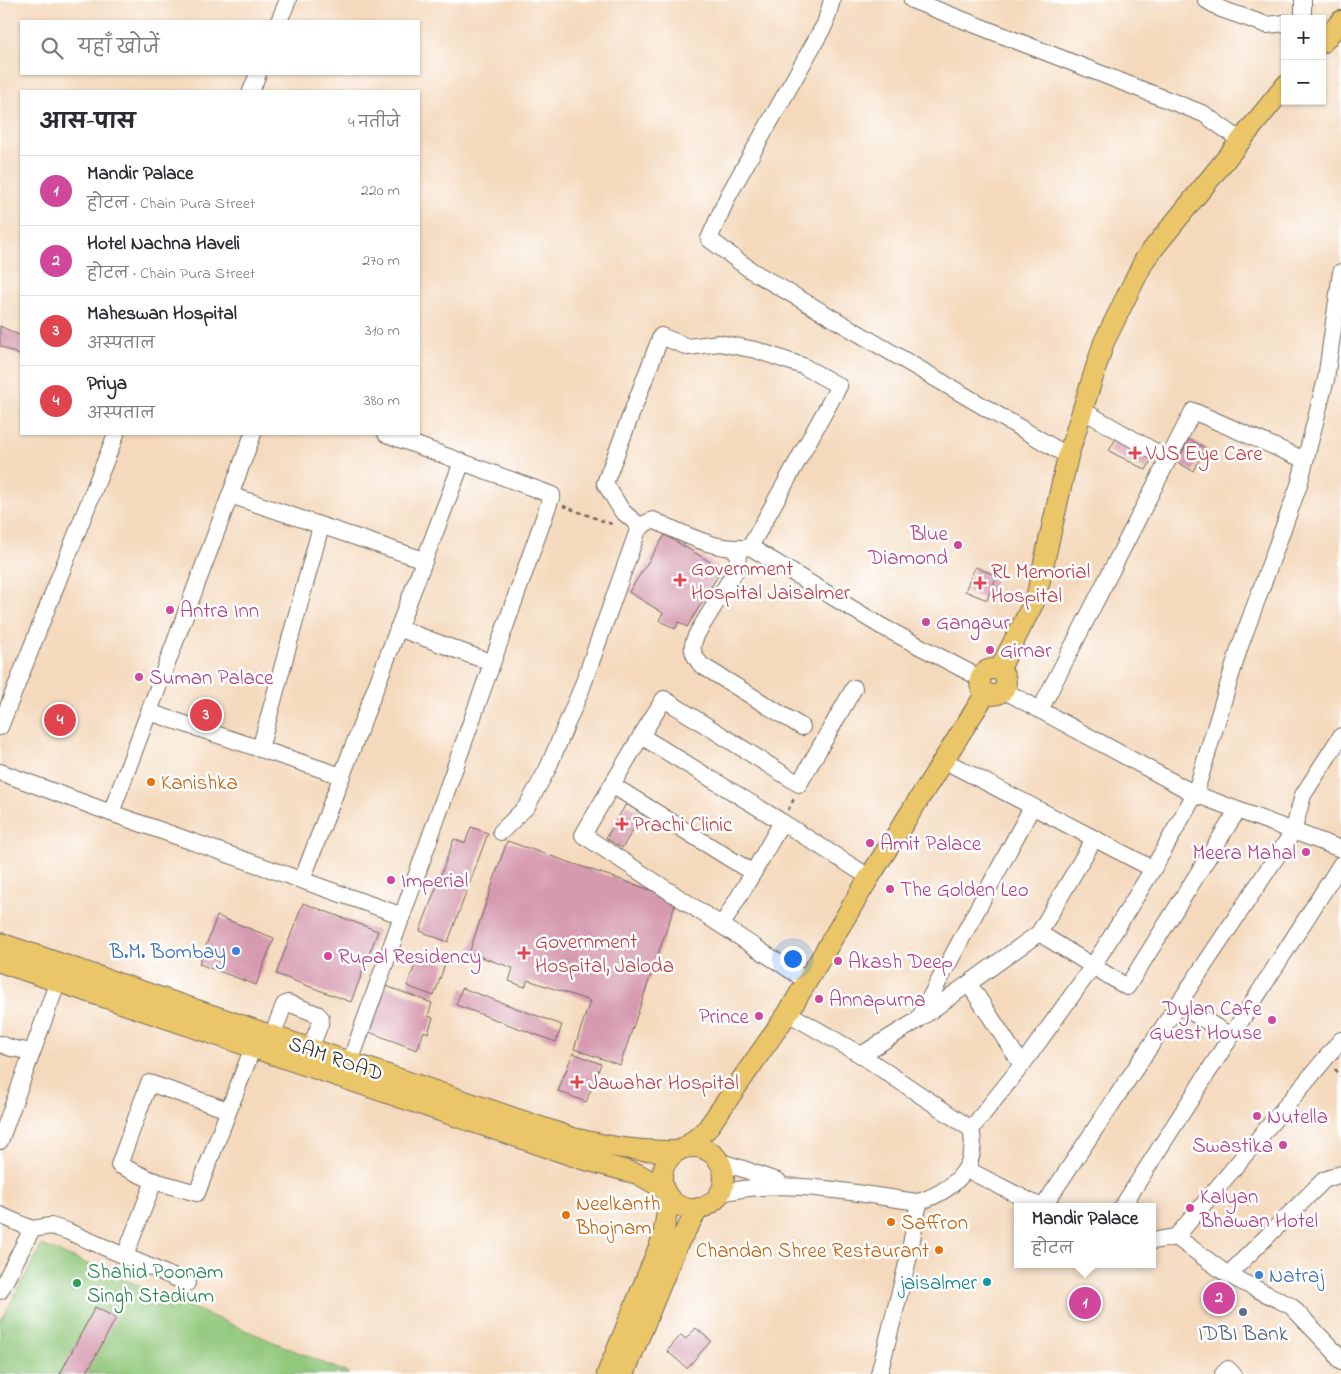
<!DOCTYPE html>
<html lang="hi">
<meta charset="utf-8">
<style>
body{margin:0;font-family:"Indie Flower","Playpen Sans Deva",sans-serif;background:#f2f2f3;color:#2b2b33}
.controls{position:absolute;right:15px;top:15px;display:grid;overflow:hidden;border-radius:0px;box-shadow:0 1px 4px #0004}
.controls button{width:45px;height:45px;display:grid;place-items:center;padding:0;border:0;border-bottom:1px solid #e1e1e2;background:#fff;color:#2b2b33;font:25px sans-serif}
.you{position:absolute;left:792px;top:958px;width:18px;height:18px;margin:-12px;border:4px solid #fff;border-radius:50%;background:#1a73e8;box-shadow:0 0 0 8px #1a73e833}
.badge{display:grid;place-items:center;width:32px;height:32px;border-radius:50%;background:#111827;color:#fff;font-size:16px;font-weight:700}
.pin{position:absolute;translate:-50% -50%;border:2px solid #fff;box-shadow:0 1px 5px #0006}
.popup{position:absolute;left:1014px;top:1203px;width:142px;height:65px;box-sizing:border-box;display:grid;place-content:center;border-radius:0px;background:#fff;filter:drop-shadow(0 1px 4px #0005);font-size:16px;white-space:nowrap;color:#7c7c81}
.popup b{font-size:19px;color:#2b2b33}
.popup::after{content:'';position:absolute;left:50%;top:100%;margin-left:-10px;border:10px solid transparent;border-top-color:#fff}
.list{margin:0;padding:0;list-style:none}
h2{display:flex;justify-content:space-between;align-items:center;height:65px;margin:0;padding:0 20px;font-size:21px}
h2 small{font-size:16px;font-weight:400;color:#7c7c81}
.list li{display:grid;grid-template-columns:32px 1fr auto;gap:15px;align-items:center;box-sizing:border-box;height:70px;padding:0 20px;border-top:1px solid #e1e1e2}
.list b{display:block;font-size:19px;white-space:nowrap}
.list p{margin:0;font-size:16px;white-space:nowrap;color:#7c7c81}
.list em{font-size:16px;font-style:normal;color:#7c7c81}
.icon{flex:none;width:28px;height:28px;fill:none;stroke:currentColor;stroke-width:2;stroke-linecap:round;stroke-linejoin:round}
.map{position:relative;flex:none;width:1341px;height:1374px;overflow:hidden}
.search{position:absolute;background:#fff;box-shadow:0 1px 4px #0004;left:20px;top:20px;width:400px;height:55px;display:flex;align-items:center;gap:12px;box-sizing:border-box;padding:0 18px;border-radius:0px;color:#7c7c81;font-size:19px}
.panel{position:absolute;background:#fff;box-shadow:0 1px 4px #0004;left:20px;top:90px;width:400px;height:345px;border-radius:0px}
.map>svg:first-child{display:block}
</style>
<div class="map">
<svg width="1341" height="1374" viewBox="0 0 1341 1374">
<rect width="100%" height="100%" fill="#fff"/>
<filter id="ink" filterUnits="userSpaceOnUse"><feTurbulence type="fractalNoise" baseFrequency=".02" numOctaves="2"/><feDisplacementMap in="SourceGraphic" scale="10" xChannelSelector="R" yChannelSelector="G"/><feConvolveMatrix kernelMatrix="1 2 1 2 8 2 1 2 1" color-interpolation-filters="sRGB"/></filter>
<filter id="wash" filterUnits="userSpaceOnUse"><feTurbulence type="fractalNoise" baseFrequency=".0096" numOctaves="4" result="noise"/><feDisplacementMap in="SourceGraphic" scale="20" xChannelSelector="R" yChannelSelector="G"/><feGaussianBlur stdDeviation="1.12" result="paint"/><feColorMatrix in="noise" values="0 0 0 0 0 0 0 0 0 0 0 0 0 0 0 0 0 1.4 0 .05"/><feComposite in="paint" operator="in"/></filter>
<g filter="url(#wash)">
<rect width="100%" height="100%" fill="#f4d9bc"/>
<!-- green -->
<polygon fill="#91c87b" stroke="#5e7a53" points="42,1245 350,1374 0,1374 0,1322"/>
<g id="blocks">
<!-- building -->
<g fill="#d59aaf">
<polygon points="0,326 21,336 21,356 0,346"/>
<polygon points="1119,433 1155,453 1146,470 1109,451"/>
<polygon points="1189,439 1206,448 1193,471 1177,462"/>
<polygon points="665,535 722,569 687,627 679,622 675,629 659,620 663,613 629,592"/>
<polygon points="975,567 997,576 987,600 965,591"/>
<polygon points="626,804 643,814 622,848 606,838"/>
<polygon points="471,827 488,833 448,942 420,931 454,839 465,843"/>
<polygon points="507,841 677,899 620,1065 574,1049 590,1001 528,980 525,987 509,981 513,968 469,953"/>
<polygon points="303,903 378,931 351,1002 276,974"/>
<polygon points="217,916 274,938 256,985 199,964"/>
<polygon points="419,954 445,964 434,996 407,986"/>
<polygon points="386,986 432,1003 428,1016 433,1018 428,1033 424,1031 417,1050 369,1032"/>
<polygon points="462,988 562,1025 556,1042 456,1005"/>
<polygon points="573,1053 601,1064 586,1102 558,1091"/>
<polygon points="95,1307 116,1318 86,1374 60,1374"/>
<polygon points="696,1328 711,1341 687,1368 667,1351 681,1335 686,1339"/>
</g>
</g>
</g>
<g filter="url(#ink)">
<use href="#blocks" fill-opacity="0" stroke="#71685e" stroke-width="1"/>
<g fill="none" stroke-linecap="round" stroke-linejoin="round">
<!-- minor casing -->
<g stroke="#71685e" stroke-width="18">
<g id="minor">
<polyline points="832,0 825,24 728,196 709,239 752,271 1068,456"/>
<polyline points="912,0 1204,114 1240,140"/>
<polyline points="1206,0 1221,9 1267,25 1285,23"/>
<polyline points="1303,19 1303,0"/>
<polyline points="279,21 288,0"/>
<polyline points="251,91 258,74"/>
<polyline points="1082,410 1168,459"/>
<polyline points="230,495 424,560"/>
<polyline points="641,527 622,511 605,483 661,336 688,347 719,343 756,350 803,366 839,386 750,547 881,626 980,678"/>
<path d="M739 549 736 570 698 632C690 647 691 652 701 665L802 727"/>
<polyline points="398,628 492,663"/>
<polyline points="1003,690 1195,794 1341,849"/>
<polyline points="1040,710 1193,411 1305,460"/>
<polyline points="149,712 342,776"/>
<polyline points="0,727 116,434"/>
<polyline points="641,736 664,699 799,784 854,688"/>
<polyline points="260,749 321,526"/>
<polyline points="943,760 1153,869"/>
<polyline points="0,772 111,813 403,916"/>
<polyline points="612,785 641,736 782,822 753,873"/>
<polyline points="111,813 253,434"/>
<polyline points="782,822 869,877"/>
<path d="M501 832 527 806 547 770 581 690 638 530 646 523 653 520C683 533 717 553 750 547"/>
<polyline points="302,880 462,462"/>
<polyline points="722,925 753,873 612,785 583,835 807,981"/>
<polyline points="1039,933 1127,987 1237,811"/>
<polyline points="969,984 1022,1065"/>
<polyline points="1178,1004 1231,1036"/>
<polyline points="922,1017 1039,933 1094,839"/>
<polyline points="272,1036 284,1005 288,1003 317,1014 321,1018 320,1024 310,1049"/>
<polyline points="0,1044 11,1048 32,1052"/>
<polyline points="861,1055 918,1020 1032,807"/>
<polyline points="350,1062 552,495 386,434"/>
<polyline points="971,1129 1022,1065 1093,966 1153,869 1195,794 1239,649 1299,485 1326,379 1341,272"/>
<polyline points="0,1141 58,981"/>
<path d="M721 1163C741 1166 758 1176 778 1181"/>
<polyline points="966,1169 1041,1207"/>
<polyline points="154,1181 119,1165 149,1083 228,1110"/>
<path d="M719 1194C783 1176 855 1194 919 1202 953 1190 980 1168 971 1129L861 1055 788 1013"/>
<polyline points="1043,1207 1293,832 1303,795 1341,736"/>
<polyline points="1122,1207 1341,864"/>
<polyline points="0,1215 32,1229 0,1291"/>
<polyline points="32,1229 51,1226 67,1231 187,1283"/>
<polyline points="1176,1237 1341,1040"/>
<polyline points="1152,1241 1176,1237 1228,1275 1291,1306 1335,1352 1341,1362"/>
<polyline points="125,1256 154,1181 197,1193 253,1047"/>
<polyline points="1228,1275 1324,1180 1341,1174"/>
<polyline points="879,1374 908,1260 919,1202"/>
<polyline points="1223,1374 1228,1369 1233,1374"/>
</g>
</g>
<!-- major casing -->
<g stroke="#71685e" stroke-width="22">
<g id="major">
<polyline points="1322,43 1341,21"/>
<circle cx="993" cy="682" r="13"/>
<polyline points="999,670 1036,598 1068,456 1104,342 1145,259 1285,86"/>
<path d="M0 943 573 1138C611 1147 638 1152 677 1151"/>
<polyline points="0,962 582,1159 638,1174 664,1189"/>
<polyline points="686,1147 707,1129 788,1013 867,881 986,693"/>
<circle cx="693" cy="1178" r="31"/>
<polyline points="607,1374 663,1237 669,1198"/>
<polyline points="624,1374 677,1245 699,1208"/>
</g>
</g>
<!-- path -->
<g stroke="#71685e" stroke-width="2.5" stroke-dasharray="4 4" stroke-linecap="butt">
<polyline points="563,506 614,525"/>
<polyline points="788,810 795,797"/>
<polyline points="1335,1069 1341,1076"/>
</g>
<!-- minor -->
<use href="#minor" stroke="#fff" stroke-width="16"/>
<!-- major -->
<use href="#major" stroke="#eac669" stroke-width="20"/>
</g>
</g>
<!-- markers -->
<g fill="#e0444e" stroke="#fff" stroke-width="2">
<path d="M1132.5 445.5h5v5h5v5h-5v5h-5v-5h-5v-5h5z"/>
<path d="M677.5 572.5h5v5h5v5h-5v5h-5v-5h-5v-5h5z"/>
<path d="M977.5 575.5h5v5h5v5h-5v5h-5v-5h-5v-5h5z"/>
<path d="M619.5 816.5h5v5h5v5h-5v5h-5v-5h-5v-5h5z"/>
<path d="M521.5 945.5h5v5h5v5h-5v5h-5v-5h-5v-5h5z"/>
<path d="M574.5 1074.5h5v5h5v5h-5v5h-5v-5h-5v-5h5z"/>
</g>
<g fill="#d1479c" stroke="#fff" stroke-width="2">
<circle cx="958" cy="545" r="5"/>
<circle cx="170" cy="610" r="5"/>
<circle cx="926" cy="622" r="5"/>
<circle cx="990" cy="650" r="5"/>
<circle cx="139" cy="677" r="5"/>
<circle cx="870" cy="843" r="5"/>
<circle cx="1306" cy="852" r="5"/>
<circle cx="391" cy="880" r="5"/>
<circle cx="890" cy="889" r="5"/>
<circle cx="328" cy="956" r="5"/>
<circle cx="838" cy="961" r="5"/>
<circle cx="819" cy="999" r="5"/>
<circle cx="759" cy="1016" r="5"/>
<circle cx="1272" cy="1020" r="5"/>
<circle cx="1257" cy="1116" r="5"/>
<circle cx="1283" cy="1145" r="5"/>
<circle cx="1190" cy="1208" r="5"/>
</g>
<g fill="#e8710a" stroke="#fff" stroke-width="2">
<circle cx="151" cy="782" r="5"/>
<circle cx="566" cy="1215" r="5"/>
<circle cx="891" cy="1222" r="5"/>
<circle cx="939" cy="1250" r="5"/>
</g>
<g fill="#3f7fe0" stroke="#fff" stroke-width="2">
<circle cx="236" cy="951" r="5"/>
<circle cx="1259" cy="1275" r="5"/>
</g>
<circle fill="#0f9aa8" stroke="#fff" stroke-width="2" cx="987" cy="1282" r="5"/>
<circle fill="#2e9e5b" stroke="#fff" stroke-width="2" cx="77" cy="1283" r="5"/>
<circle fill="#5c6f8a" stroke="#fff" stroke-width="2" cx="1243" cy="1312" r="5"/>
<g text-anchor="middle" stroke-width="5" stroke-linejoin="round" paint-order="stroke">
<!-- health labels -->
<g font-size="21" fill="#be3a42" stroke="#fff" text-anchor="start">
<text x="1146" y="460">VJS Eye Care</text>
<text x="691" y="575">Government<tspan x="691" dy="24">Hospital Jaisalmer</tspan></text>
<text x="991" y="578">RL Memorial<tspan x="991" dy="24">Hospital</tspan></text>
<text x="633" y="831">Prachi Clinic</text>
<text x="535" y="948">Government<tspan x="535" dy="24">Hospital, Jaloda</tspan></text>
<text x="588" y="1089">Jawahar Hospital</text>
</g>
<!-- hotel labels -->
<g font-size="21" fill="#b23c85" stroke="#fff" text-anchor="start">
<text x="948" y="540" text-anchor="end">Blue<tspan x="948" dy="24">Diamond</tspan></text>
<text x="180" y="617">Antra Inn</text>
<text x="936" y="629">Gangaur</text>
<text x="1000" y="657">Girnar</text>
<text x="149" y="684">Suman Palace</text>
<text x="880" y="850">Amit Palace</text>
<text x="1296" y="859" text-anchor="end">Meera Mahal</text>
<text x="401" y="887">Imperial</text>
<text x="900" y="896">The Golden Leo</text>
<text x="338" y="963">Rupal Residency</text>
<text x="848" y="968">Akash Deep</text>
<text x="829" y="1006">Annapurna</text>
<text x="1262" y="1015" text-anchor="end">Dylan Cafe<tspan x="1262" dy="24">Guest House</tspan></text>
<text x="749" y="1023" text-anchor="end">Prince</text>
<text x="1267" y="1123">Nutella</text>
<text x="1273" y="1152" text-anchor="end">Swastika</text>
<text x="1200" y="1203">Kalyan<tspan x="1200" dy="24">Bhawan Hotel</tspan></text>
</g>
<!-- food labels -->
<g font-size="21" fill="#c56008" stroke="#fff" text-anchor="start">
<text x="161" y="789">Kanishka</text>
<text x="576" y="1210">Neelkanth<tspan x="576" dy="24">Bhojnam</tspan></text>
<text x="901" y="1229">Saffron</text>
<text x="929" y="1257" text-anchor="end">Chandan Shree Restaurant</text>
</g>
<!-- shop labels -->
<g font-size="21" fill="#366cbe" stroke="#fff" text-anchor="end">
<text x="226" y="958">B.M. Bombay</text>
<text x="1269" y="1282" text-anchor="start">Natraj</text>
</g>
<!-- street labels -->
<g font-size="21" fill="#2b2b2b" stroke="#fff">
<text transform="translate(336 1058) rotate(19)" y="7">SAM ROAD</text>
</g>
<!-- leisure labels -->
<g font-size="21" fill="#27864d" stroke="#fff" text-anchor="start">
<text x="87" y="1278">Shahid Poonam<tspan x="87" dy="24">Singh Stadium</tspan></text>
</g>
<!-- culture labels -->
<g font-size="21" fill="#0d838f" stroke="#fff" text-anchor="end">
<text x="977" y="1289">jaisalmer</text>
</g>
<!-- service labels -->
<g font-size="21" fill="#4e5e75" stroke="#fff">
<text x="1243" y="1340">IDBI Bank</text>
</g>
</g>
</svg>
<div class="controls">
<button>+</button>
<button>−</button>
</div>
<div class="you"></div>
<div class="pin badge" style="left:1085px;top:1303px;background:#d1479c">1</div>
<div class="popup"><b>Mandir Palace</b>होटल</div>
<div class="pin badge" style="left:1219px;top:1298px;background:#d1479c">2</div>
<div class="pin badge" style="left:206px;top:715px;background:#e0444e">3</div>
<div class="pin badge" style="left:60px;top:720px;background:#e0444e">4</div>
<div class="search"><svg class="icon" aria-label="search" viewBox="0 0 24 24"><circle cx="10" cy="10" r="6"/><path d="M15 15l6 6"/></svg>यहाँ खोजें</div>
<section class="panel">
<h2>आस-पास<small>4 नतीजे</small></h2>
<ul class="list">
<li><span class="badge" style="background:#d1479c">1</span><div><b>Mandir Palace</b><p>होटल · Chain Pura Street</p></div><em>220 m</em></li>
<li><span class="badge" style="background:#d1479c">2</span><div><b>Hotel Nachna Haveli</b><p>होटल · Chain Pura Street</p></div><em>270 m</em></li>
<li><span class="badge" style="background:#e0444e">3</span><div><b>Maheswan Hospital</b><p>अस्पताल</p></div><em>310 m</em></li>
<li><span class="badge" style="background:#e0444e">4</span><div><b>Priya</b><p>अस्पताल</p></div><em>380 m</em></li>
</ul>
</section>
</div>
